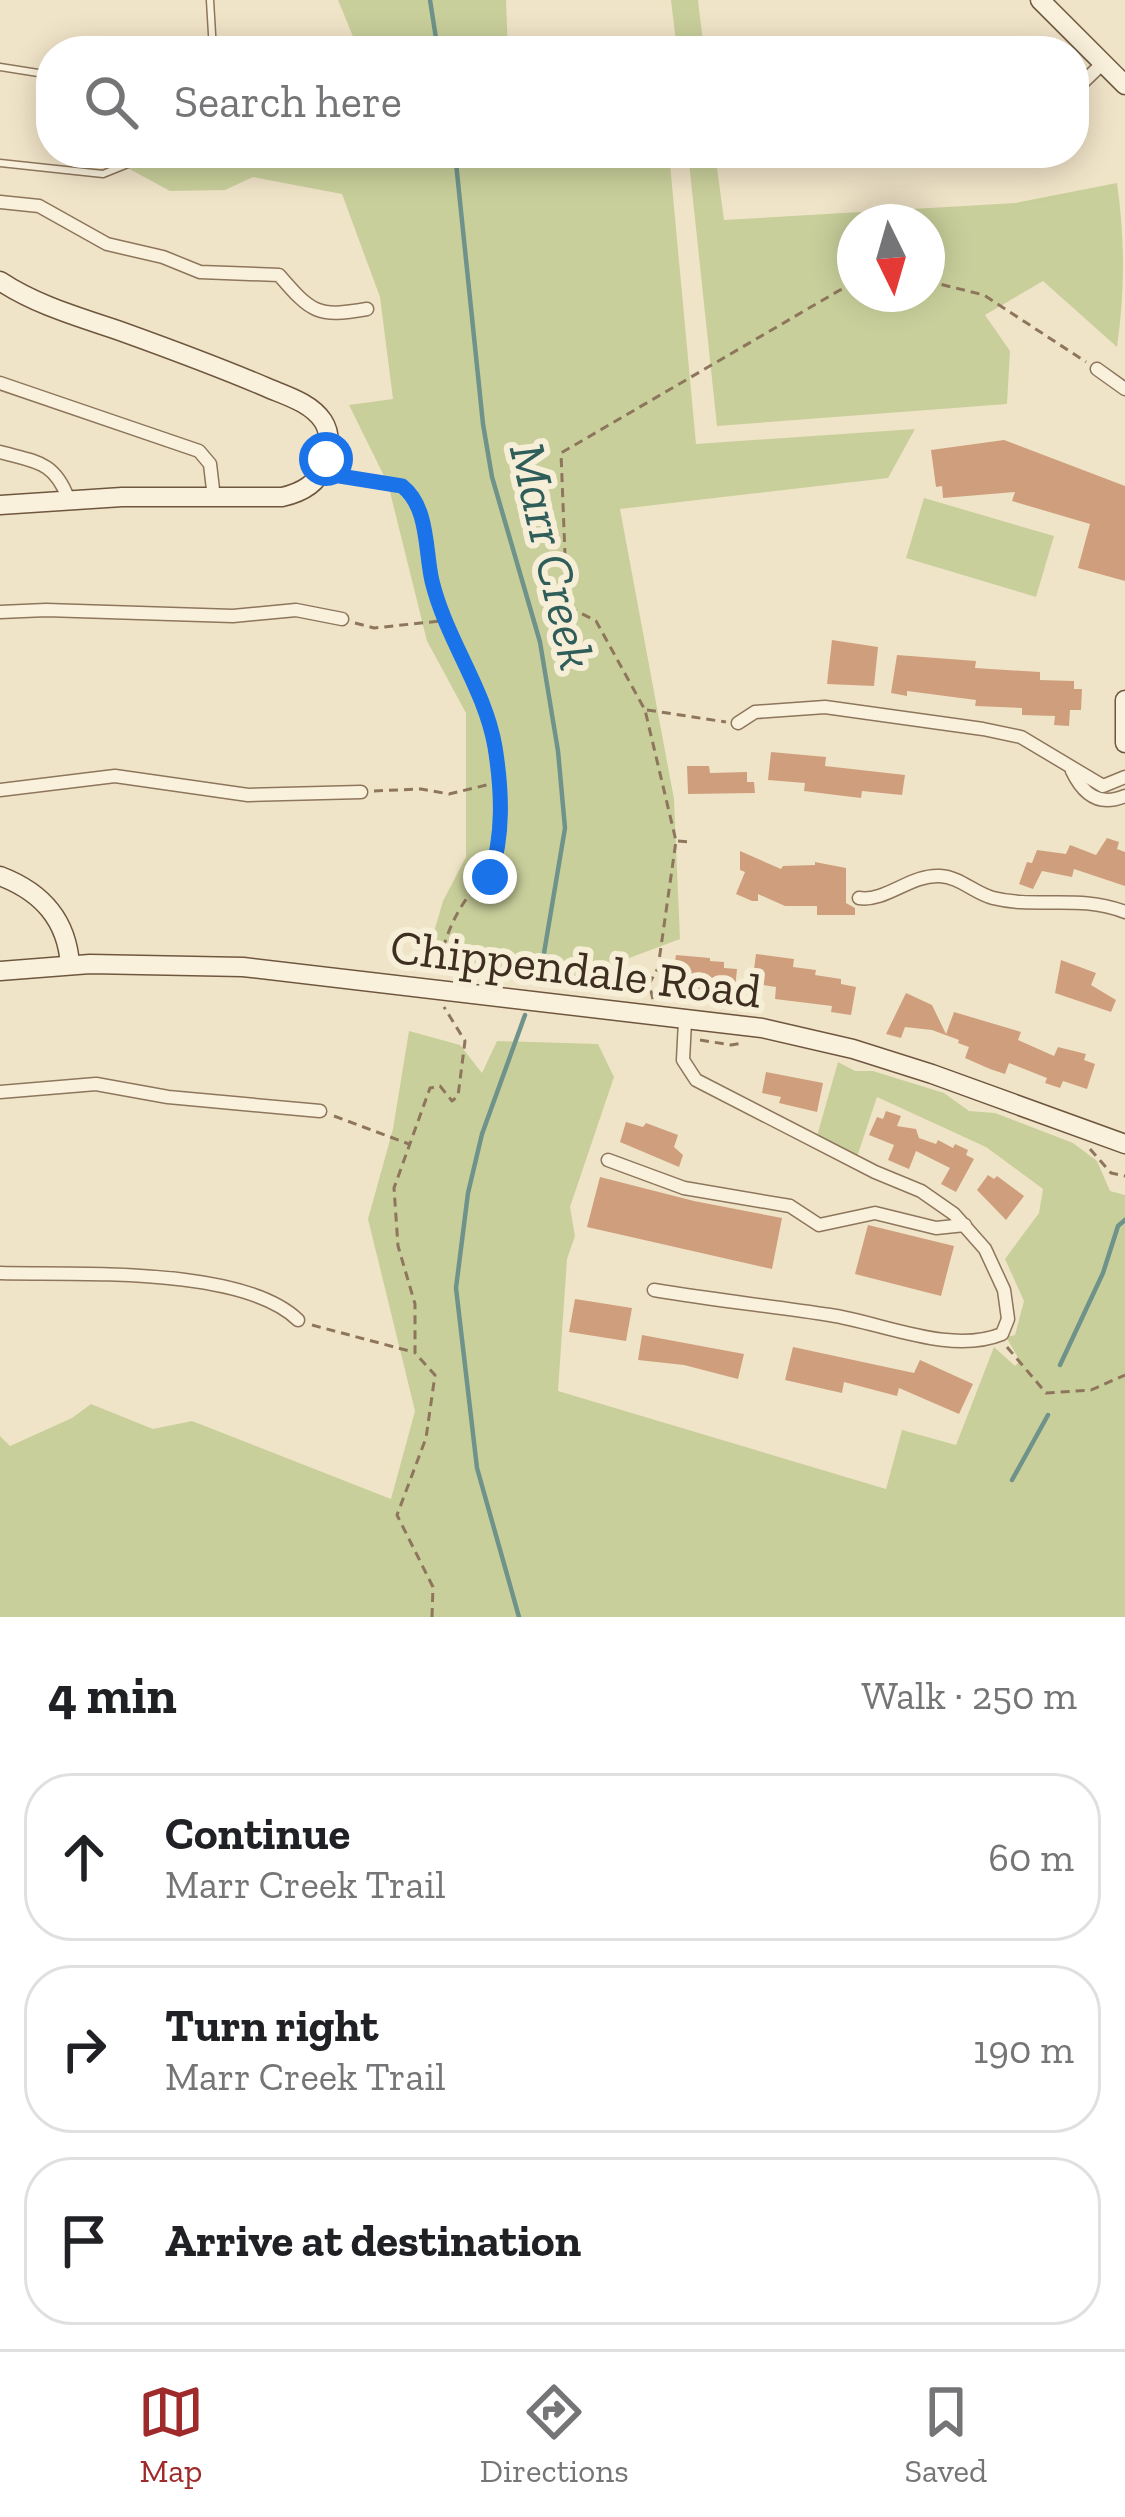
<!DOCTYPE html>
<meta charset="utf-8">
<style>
body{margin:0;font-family:"Zilla Slab",serif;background:#f2f2f2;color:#202124}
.compass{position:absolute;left:837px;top:204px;width:108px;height:108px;border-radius:50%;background:#fff;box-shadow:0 6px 30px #0003;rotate:175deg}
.stop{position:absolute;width:36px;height:36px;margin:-27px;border:9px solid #1a73e8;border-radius:50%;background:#fff}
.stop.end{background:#1a73e8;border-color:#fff;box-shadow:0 3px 12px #0008}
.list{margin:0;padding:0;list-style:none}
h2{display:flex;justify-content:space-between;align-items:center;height:156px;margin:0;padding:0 48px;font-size:51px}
h2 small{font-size:39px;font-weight:400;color:#757577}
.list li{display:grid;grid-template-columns:78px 1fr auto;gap:36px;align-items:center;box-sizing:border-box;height:168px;margin:0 24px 24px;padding:0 24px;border:3px solid #e0e0e0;border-radius:48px}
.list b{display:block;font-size:45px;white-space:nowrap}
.list p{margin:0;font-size:39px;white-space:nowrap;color:#757577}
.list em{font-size:39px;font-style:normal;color:#757577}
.icon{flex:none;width:66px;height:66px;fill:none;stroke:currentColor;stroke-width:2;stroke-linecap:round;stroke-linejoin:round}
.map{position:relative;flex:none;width:1125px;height:1617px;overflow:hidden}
.search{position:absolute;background:#fff;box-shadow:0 6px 30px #0003;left:36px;right:36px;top:36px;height:132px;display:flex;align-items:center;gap:30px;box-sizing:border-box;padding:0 42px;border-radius:48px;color:#757577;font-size:45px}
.sheet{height:732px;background:#fff}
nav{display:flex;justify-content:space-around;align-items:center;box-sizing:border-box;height:168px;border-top:3px solid #e0e0e0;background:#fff;font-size:33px;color:#757577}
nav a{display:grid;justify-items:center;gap:6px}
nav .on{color:#9e2a2b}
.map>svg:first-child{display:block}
</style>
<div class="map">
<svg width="1125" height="1617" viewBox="0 0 1125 1617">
<rect width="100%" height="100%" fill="#f0e4c8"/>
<!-- green -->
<g fill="#c9cf9b" fill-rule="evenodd">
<polygon points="338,0 506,0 508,51 359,51"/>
<polygon points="671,0 698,0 704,51 677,51"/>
<polygon points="100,153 669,153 696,444 915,429 888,478 620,509 674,799 680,939 576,978 424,966 443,901 466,857 466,713 427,641 388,484 349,405 393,399 380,297 342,194 253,177 225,190 170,191"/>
<path d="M688 153H715L724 220 1015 203 1117 183C1125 239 1125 291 1117 347L1043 281 985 315 1010 351 1007 404 717 426ZM855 222H927V294H855Z"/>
<polygon points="924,498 1054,536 1036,597 906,558"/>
<polygon points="409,1031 460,1045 482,1073 497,1041 598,1044 614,1077 570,1207 575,1236 567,1259 558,1391 886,1489 902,1430 956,1445 994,1347 1015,1366 1020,1361 1006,1337 1015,1335 1024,1301 1005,1259 1039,1213 1043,1189 986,1147 877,1097 857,1157 817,1136 838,1062 855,1071 873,1071 944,1093 969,1111 995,1113 1073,1143 1097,1161 1110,1191 1125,1195 1125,1617 0,1617 0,1436 10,1446 72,1418 91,1404 153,1429 192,1421 391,1499 415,1411 368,1219 393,1129"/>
</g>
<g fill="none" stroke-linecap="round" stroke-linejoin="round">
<!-- stream -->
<g stroke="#6f938a" stroke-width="4.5">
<polyline points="430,0 438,51"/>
<polyline points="455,153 483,424 492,477 540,642 558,751 565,828 543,959 536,974"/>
<polyline points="1060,1365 1103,1273 1118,1226 1125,1220"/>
<polyline points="1012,1480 1048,1415"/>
<polyline points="519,1617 477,1468 456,1288 468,1193 482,1134 525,1015"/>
</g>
</g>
<!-- building -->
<g fill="#cf9f7d">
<polygon points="1004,440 1125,486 1125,581 1078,568 1090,524 1012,501 1015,492 943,498 942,486 936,487 931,450"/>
<polygon points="832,640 878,647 874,686 827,684"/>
<polygon points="897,655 976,661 975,668 1040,672 1040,680 1074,681 1074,689 1082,689 1081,710 1070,710 1069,726 1054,725 1055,716 1022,715 1022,708 975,706 976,700 907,691 907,696 891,693"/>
<polygon points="771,752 826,757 825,766 905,775 902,795 862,791 861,798 836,795 804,791 805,783 768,780"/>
<polygon points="687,766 709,766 710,773 747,772 747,782 754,782 755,793 688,794"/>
<polygon points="1107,838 1119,842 1117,849 1125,852 1125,886 1074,869 1072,877 1042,871 1033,889 1019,884 1027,862 1032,863 1037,850 1066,854 1070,845 1096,855"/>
<polygon points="740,851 781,869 783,866 815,865 815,862 846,868 846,903 855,908 855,915 817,915 817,906 785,906 758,894 758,901 752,901 736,894 745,872 740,870"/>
<polygon points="756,954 794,959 793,967 816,970 815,975 841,979 841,984 856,987 851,1015 831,1012 832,1006 775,999 776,987 763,985 764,979 753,977"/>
<polygon points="676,955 710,958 710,961 724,962 724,968 737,969 735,989 671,989"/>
<polygon points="1061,960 1096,973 1091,985 1116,1000 1111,1012 1055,993"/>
<polygon points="906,993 932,1005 946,1034 954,1012 1021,1032 1018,1040 1054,1056 1058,1047 1086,1054 1084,1060 1095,1064 1087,1089 1063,1081 1060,1088 1045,1083 1047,1078 1009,1063 1005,1074 990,1069 965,1058 969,1047 958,1043 959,1040 932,1030 905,1027 901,1038 886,1034"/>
<polygon points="766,1072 823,1083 817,1112 779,1103 781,1097 762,1093"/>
<polygon points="886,1111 901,1116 897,1126 916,1129 919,1138 936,1144 938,1140 953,1148 955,1144 968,1150 966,1155 974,1159 956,1192 941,1184 950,1168 916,1151 909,1169 888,1160 894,1145 869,1135 877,1117 883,1119"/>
<polygon points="626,1122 643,1127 646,1123 678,1135 674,1147 683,1155 679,1167 620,1142"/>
<polygon points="988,1175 994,1179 997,1176 1024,1196 1006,1220 977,1190"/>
<polygon points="600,1177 694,1201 782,1218 772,1269 587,1227"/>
<polygon points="868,1225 954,1246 941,1296 855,1274"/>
<polygon points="575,1299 632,1308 626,1341 569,1332"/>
<polygon points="642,1335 744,1354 738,1379 684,1365 638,1360"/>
<polygon points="793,1347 914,1373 920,1360 973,1384 959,1414 899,1388 897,1396 844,1382 842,1393 785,1380"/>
</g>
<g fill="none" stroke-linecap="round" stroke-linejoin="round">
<!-- lane casing -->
<g stroke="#8d765c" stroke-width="9">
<g id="lane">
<polyline points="210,0 213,51"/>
<polyline points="0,67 51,75"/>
<polyline points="0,163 103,174 155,153"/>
</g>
</g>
<!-- street casing -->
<g stroke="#8d765c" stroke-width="15">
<g id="street">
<polyline points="1074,91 1103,63"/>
<path d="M0 202 39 206 107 244 163 257 200 272 279 275C311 312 317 318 367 309"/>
<polyline points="1097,369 1125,389"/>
<polyline points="0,383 199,451 210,464 214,498"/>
<path d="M0 452C36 462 54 461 68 498"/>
<polyline points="0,612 46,610 233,616 296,610 342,619"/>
<polyline points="738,723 755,712 825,707 983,729 1021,737 1103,786 1125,777"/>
<path d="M1072 771C1083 794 1099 807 1125 796"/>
<polyline points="0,790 115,776 248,795 361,792"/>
<path d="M859 898C886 902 911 874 940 876 960 877 974 893 993 898 1037 909 1079 894 1125 912"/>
<polyline points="0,1092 96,1084 168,1097 320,1111"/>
<polyline points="608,1160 684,1188 790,1206 819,1225 875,1213 936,1228 965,1225"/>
<path d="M0 1273C77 1275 242 1266 298 1320"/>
<path d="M654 1290C713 1300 771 1306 830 1315 883 1323 950 1355 1002 1334L1008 1319 1004 1290 985 1249 954 1214 921 1191 875 1172 696 1080 683 1060 685 1021"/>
</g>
</g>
<!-- secondary casing -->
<g stroke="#6f573f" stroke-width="21">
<g id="secondary">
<polyline points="1040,0 1125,85"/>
<path d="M0 281C36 305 79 317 120 331 170 349 219 367 268 388 287 396 311 403 323 421 332 435 329 451 324 466 317 485 300 493 282 497H122L0 505"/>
<polyline points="1125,700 1125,743"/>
<path d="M0 876C42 892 67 920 70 965"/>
<polyline points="0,971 90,964 243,967 762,1028 853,1049 932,1074 1125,1144"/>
</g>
</g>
<!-- path -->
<g stroke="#8d765c" stroke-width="3" stroke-dasharray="9 6" stroke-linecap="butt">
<polyline points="927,281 984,295 1086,362"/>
<path d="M339 477C359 482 393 474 409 491 430 513 426 560 434 588 448 635 474 677 490 723 505 768 505 832 490 877 461 893 443 939 437 972"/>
<polyline points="355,623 374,628 440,621"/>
<polyline points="647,710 726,722"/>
<polyline points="374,791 421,789 449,794 495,783"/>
<polyline points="678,841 692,842"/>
<polyline points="653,999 649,984 658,968 676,841 645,710 596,621 567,606 561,453 840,290 855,288"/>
<polyline points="700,1040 731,1045 743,1043"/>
<polyline points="334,1116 409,1144"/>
<polyline points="1090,1149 1111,1173 1125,1176"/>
<polyline points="312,1325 413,1352"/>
<polyline points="1007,1347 1046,1393 1091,1390 1125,1375"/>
<polyline points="432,1617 433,1587 397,1515 426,1438 435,1375 415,1353 415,1304 398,1246 394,1188 430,1088 440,1086 452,1101 458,1096 465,1041 444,1007"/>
</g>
<!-- lane -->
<use href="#lane" stroke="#faf1dc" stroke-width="6"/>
<!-- street -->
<use href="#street" stroke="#faf1dc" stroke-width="12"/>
<!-- secondary -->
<use href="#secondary" stroke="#faf1dc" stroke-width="18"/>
</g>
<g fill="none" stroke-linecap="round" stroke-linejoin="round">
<!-- route -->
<path stroke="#1a73e8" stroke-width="15" d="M326 459 321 473 402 486C429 507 425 551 432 581 446 639 485 689 495 747 502 791 504 835 490 877"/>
</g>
<g text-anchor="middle" stroke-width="12" stroke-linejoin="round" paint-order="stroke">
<!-- street labels -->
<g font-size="48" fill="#3d2e20" stroke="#f7eed8">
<text transform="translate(576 968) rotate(7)" y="17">Chippendale Road</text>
</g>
<!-- water labels -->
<g font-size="51" font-style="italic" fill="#2f5d5a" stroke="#f7eed8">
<text transform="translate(553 556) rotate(77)" y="18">Marr Creek</text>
</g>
</g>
</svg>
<svg class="compass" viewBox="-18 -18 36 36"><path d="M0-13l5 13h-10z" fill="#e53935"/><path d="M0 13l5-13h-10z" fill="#757577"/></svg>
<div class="stop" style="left:326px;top:459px"></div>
<div class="stop end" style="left:490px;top:877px"></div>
<div class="search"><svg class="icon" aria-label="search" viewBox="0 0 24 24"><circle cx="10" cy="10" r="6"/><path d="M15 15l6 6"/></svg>Search here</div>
</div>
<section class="sheet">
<h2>4 min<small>Walk · 250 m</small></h2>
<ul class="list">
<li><svg class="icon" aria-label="ahead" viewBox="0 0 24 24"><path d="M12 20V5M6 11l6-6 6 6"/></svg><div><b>Continue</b><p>Marr Creek Trail</p></div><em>60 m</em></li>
<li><svg class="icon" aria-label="right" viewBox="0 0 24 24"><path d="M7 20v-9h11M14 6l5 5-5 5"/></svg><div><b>Turn right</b><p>Marr Creek Trail</p></div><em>190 m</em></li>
<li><svg class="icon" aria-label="arrive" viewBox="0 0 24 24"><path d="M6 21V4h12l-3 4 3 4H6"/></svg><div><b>Arrive at destination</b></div></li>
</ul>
</section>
<nav>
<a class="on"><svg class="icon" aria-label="map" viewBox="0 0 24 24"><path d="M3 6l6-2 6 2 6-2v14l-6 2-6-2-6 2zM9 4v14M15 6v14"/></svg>Map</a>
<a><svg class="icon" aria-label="directions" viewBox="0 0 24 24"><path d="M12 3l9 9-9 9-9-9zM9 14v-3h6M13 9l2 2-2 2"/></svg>Directions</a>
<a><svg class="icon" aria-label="saved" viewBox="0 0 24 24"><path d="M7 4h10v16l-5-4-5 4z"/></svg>Saved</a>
</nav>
